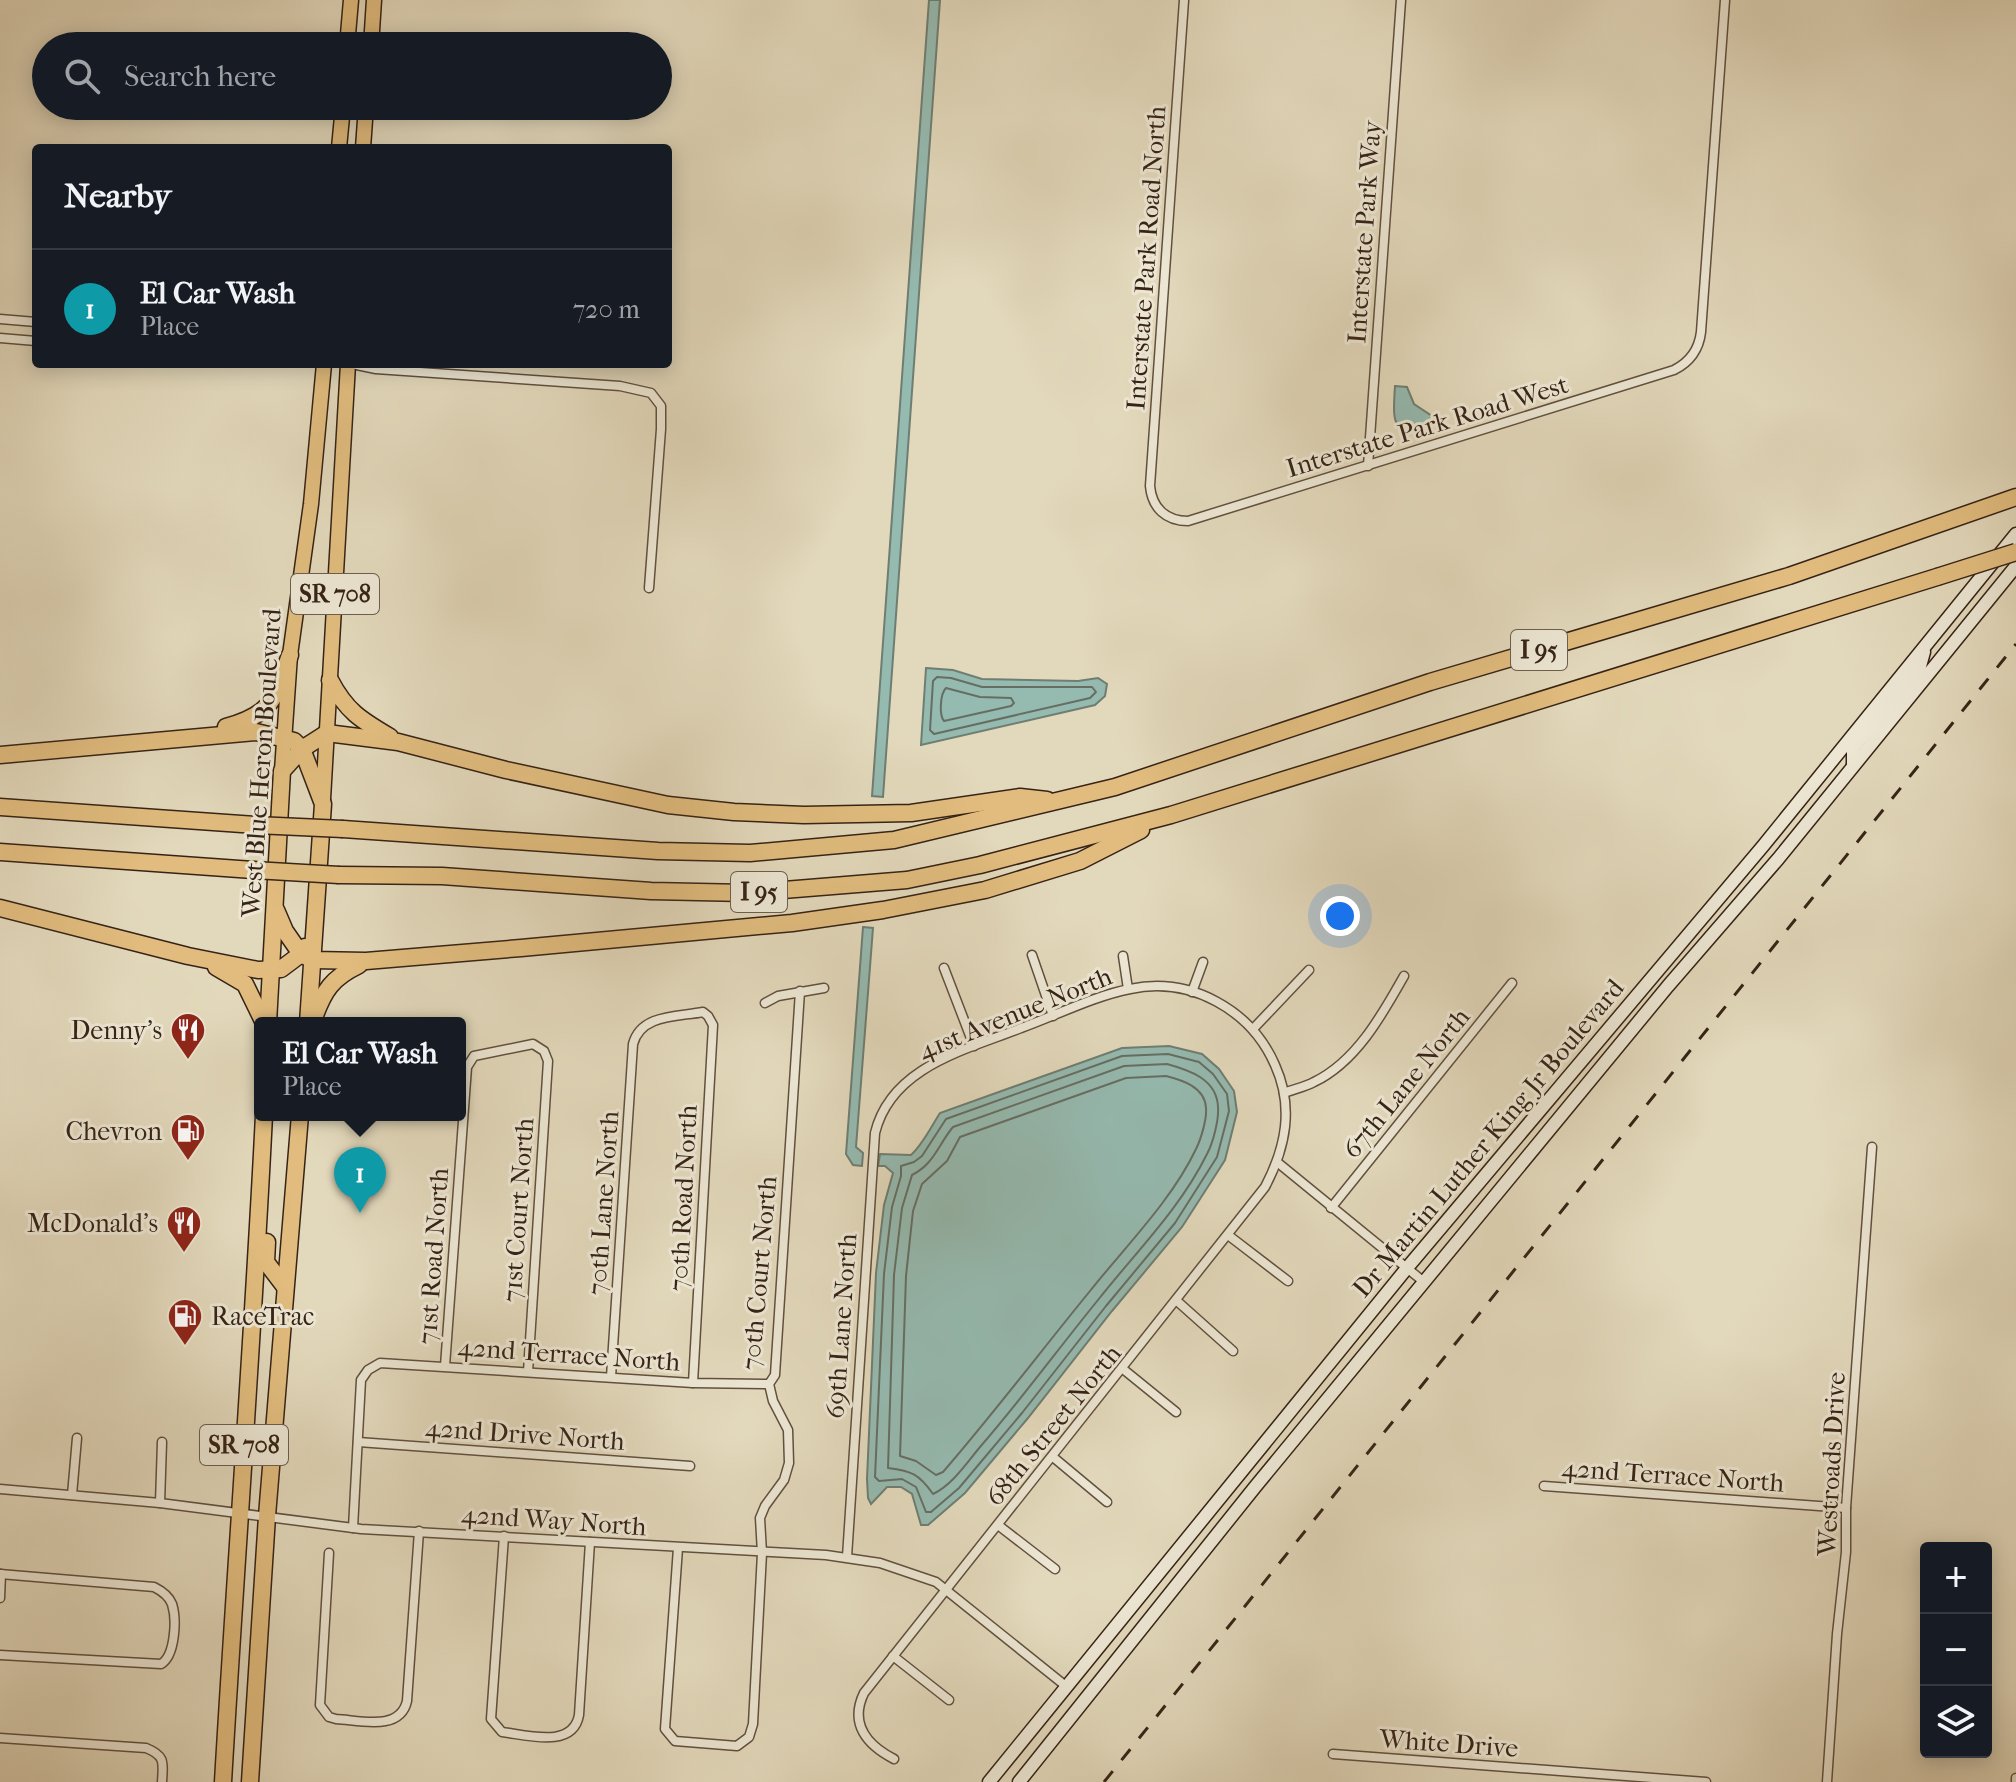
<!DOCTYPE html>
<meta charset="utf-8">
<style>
body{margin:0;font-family:"IM FELL French Canon",serif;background:#242831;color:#f1f3f6}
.controls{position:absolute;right:24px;bottom:24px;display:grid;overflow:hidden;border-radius:8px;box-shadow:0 4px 20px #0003}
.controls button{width:72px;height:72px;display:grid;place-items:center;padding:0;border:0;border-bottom:2px solid #363941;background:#171b24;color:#f1f3f6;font:40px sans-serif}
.you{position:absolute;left:1340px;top:916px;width:28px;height:28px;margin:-20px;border:6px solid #fff;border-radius:50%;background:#1a73e8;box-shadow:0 0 0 12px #1a73e833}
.badge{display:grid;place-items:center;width:52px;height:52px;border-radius:50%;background:#2563eb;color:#fff;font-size:26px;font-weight:700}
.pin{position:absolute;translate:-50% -66px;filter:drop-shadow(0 2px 4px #0008)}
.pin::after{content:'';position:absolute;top:42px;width:28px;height:24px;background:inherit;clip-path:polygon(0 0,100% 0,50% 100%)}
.popup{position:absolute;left:254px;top:1017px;width:212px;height:104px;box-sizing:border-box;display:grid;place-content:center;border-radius:8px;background:#171b24;filter:drop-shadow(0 2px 6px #0005);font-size:26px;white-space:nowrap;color:#9ea1a6}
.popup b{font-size:30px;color:#f1f3f6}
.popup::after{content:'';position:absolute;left:50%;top:100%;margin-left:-16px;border:16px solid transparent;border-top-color:#171b24}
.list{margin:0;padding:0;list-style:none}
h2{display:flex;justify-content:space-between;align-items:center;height:104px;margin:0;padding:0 32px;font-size:34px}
h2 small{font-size:26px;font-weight:400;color:#9ea1a6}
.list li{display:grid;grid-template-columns:52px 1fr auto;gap:24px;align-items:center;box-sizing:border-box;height:120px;padding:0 32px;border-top:2px solid #363941}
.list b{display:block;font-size:30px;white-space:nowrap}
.list p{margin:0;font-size:26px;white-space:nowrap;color:#9ea1a6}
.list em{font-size:26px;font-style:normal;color:#9ea1a6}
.icon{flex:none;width:44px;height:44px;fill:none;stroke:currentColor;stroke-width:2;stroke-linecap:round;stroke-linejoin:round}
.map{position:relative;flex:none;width:2016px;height:1782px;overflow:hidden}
.search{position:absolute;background:#171b24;box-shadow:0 4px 20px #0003;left:32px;top:32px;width:640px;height:88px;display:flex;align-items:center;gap:20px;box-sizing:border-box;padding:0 28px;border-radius:44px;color:#9ea1a6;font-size:30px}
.panel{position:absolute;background:#171b24;box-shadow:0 4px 20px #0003;left:32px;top:144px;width:640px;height:224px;border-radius:8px}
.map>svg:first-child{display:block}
</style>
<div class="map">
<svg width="2016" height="1782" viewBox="0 0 2016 1782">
<rect width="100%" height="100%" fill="#e2d8bb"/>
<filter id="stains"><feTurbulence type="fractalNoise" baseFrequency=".0025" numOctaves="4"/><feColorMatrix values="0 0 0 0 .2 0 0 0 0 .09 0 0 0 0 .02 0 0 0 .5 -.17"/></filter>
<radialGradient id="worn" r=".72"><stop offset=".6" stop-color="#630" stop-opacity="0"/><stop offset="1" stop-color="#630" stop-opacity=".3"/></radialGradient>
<!-- water -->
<g fill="#95bab0" stroke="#6f7e72" stroke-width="2">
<polygon points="929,0 940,0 883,797 872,796"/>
<path d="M1395 386 1407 387 1414 404 1438 420C1393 435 1392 431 1395 386Z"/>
<polygon points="926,668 953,670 982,679 1078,681 1098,678 1107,684 1105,696 1095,705 921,745"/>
<polygon points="863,927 873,928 856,1147 863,1153 862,1166 853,1165 846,1154"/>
<path d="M1169 1046 1202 1054 1219 1069 1234 1091 1237 1112 1225 1160 1182 1227 1112 1311 1028 1418 965 1493 928 1525H921L912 1494 901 1487H887L871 1504 868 1498 867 1479 876 1273 884 1205 893 1173 885 1166H878L880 1154 911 1155C923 1144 931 1127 940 1113L1122 1048Z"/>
</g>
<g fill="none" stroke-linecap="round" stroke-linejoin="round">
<!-- shore -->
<g stroke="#666e63" stroke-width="2">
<polygon points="937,677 951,678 982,687 1092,687 1096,692 1090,698 934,734 930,730 933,681"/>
<path d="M946 688 980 697 1011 698 1014 703 1011 706 944 721C939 715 940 694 946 688Z"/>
<polygon points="1168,1054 1199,1062 1213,1074 1227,1094 1229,1111 1217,1157 1175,1223 1106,1306 1022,1413 959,1488 931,1512 926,1512 916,1487 902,1479 879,1481 875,1477 884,1274 892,1207 901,1176 901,1166 914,1162 922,1156 946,1119 1122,1056"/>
<path d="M1167 1064C1189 1070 1217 1079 1218 1107 1219 1120 1213 1143 1207 1154 1180 1209 1135 1253 1098 1300 1058 1349 1021 1400 980 1447 966 1464 952 1485 933 1494 919 1474 912 1471 888 1468L894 1275 902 1208 912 1175C934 1164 938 1145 953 1127L1124 1066Z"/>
<path d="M1166 1076C1182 1080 1205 1087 1206 1108 1207 1119 1201 1139 1196 1149 1172 1200 1125 1247 1090 1291 1041 1351 994 1413 943 1472L936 1475 916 1461 900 1456 906 1276 913 1211 922 1184 947 1161 960 1137 1126 1078Z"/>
</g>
<!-- street casing -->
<g stroke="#61503f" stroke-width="11">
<g id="street">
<path d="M1184 0 1150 486C1152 508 1166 521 1188 521L1674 370C1690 362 1699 349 1701 332L1725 0"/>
<polyline points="0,319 36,322"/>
<polyline points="0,338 36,341"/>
<polyline points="352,364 376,369 620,386 651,393 661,406 661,429 649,588"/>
<polyline points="1368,466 1401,0"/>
<polyline points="1032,955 1053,1016"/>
<polyline points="1123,956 1128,989"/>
<polyline points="944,968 974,1046"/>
<polyline points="1192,992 1203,962"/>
<polyline points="765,1003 778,996 824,988"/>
<polyline points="1253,1029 1309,970"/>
<path d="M1284 1093C1294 1089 1305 1087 1314 1082 1356 1062 1382 1015 1404 976"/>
<polyline points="1277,1162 1424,1282"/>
<polyline points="1331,1208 1512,983"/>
<polyline points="1228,1235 1288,1281"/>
<polyline points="1177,1301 1233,1351"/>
<polyline points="445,1366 467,1067 474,1056 533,1044 544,1051 548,1061 528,1372"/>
<polyline points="1123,1369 1176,1412"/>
<path d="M611 1377 633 1044C641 1014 677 1017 703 1012L708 1016 713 1025 693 1383"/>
<polyline points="358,1442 690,1466"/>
<polyline points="1053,1457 1107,1502"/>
<polyline points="1544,1486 1846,1508"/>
<polyline points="0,1489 160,1503 361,1529 826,1555 880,1563 936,1582 1067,1687"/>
<polyline points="72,1495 77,1438"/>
<polyline points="160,1503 162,1442"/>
<polyline points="998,1525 1055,1569"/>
<polyline points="353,1528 361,1380 368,1370 380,1363 693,1383 769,1384"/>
<path d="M504 1536 491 1719 502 1732C527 1735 573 1749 579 1715L590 1542"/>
<polyline points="678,1548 665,1729 675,1741 737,1746 749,1737 753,1724 762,1553 760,1518 765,1506 784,1480 789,1463 788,1430 773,1401 769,1384 775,1375 800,991"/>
<path d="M329 1553 320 1705 329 1717 336 1719C359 1720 400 1732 407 1701L419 1531"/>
<path d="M847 1557 875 1133C891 1067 965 1050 1021 1028 1057 1015 1094 996 1130 989 1191 976 1251 1010 1275 1065 1294 1107 1286 1147 1265 1187L864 1693C849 1724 867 1745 894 1759"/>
<path d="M0 1574 154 1587C162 1591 169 1596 172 1604 177 1620 175 1656 161 1664L0 1655"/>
<polyline points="0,1598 1,1574"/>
<polyline points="893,1656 949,1700"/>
<path d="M0 1738 146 1748C166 1756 163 1763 162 1782"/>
<polyline points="1333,1754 1706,1782"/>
<polyline points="1827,1782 1837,1634 1846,1552 1846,1508 1872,1147"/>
<polyline points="2016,1782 2016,1778"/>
</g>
</g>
<!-- secondary casing -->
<g stroke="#362316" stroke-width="15">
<g id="secondary">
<polyline points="1853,766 1853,748 1919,670 1924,652"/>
<polyline points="989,1782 1407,1268 1763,846 2016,534"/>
<polyline points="1019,1782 1255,1487 1668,986 1778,859 2016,566"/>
</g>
</g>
<!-- primary casing -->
<g stroke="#362316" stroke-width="17">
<g id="primary">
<polyline points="347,46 351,0"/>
<polyline points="371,46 374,0"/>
<polyline points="339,148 343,106"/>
<polyline points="363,148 366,106"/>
<polyline points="282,771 290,655 311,504 324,364"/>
<polyline points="323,799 348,364"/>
</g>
</g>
<!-- highway casing -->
<g stroke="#362316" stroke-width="19">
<g id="highway">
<path d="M330 680C346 711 361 720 390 737"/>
<path d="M226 727C274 714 274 698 290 655"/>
<polyline points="0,755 256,732 294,741 302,749 323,804 308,1023"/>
<polyline points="0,807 256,825"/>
<polyline points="343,829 658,851 750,853 894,840 1115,787 1430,682 1789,576 2016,497"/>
<polyline points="0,852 253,870"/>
<polyline points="339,875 442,876 651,891 746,893 907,880 980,865 1171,815 1937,577"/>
<polyline points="0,908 188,956 258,970 281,969 301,954 305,947"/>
<polyline points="276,910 285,931 301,954 313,960 366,961 521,948 792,923 883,910 985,890 1080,861 1141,830"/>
<polyline points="216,967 245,984 264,1023"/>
<path d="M314 1018C324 990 332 978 359 965"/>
<polyline points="268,1023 282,771 302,749 327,733 398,742 506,770 668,805 734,812 804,815 911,813 1020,797 1047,800"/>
<polyline points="267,1242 266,1262 285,1287"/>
<path d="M223 1782C236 1560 253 1338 264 1115"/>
<polyline points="250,1782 267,1516 300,1115"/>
</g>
</g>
<!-- street -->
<use href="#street" stroke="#ece6d3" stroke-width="8"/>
<!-- secondary -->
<use href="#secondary" stroke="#ece6d3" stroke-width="12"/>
<!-- primary -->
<use href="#primary" stroke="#e1bc7e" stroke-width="14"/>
<!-- highway -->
<use href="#highway" stroke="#e1bc7e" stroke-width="16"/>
<!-- rail -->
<polyline stroke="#362316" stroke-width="3" stroke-dasharray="14 14" stroke-linecap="butt" points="1104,1782 2016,644"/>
<!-- highway-bridge casing -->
<g stroke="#362316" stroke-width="19" stroke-linecap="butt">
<g id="highway-bridge">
<polyline points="1937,577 2016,552"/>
<polyline points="256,825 343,829"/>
<polyline points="253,870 339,875"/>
</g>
</g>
<!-- highway-bridge -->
<use href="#highway-bridge" stroke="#e1bc7e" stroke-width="16"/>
</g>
<!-- icons -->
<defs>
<g id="restaurant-pin" transform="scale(1.8)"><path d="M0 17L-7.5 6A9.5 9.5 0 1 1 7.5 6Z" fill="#8f2418" stroke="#ece6d3"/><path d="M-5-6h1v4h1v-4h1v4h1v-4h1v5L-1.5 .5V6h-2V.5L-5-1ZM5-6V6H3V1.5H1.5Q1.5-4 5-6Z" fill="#fff"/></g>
<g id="fuel-pin" transform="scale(1.8)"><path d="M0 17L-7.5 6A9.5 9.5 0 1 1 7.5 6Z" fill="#8f2418" stroke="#ece6d3"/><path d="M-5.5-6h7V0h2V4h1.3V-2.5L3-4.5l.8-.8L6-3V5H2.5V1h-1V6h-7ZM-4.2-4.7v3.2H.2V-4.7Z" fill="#fff"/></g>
</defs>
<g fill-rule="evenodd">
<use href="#restaurant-pin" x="188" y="1030"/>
<use href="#fuel-pin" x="188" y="1131"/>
<use href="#restaurant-pin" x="184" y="1223"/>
<use href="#fuel-pin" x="185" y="1316"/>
</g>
<g text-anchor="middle" stroke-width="6" stroke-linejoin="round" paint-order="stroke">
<!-- shield labels -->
<g fill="#ece6d3" stroke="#6d5e4f" stroke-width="2">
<rect x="291" y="574" width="88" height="40" rx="6"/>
<rect x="1511" y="630" width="56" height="40" rx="6"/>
<rect x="731" y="872" width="56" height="40" rx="6"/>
<rect x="200" y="1425" width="88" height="40" rx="6"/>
</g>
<g font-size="24" font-weight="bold" fill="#362316">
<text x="335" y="602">SR 708</text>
<text x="1539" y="658">I 95</text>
<text x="759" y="900">I 95</text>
<text x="244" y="1453">SR 708</text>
</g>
<!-- street labels -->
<g font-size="26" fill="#362316" stroke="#ece6d3">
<text transform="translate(1364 232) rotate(-86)" y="9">Interstate Park Way</text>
<text transform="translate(1146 258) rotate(-86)" y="9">Interstate Park Road North</text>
<text transform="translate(1427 426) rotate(-17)" y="9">Interstate Park Road West</text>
<text transform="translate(261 763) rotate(-86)" y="9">West Blue Heron Boulevard</text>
<text transform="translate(1015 1013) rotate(-22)" y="9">41st Avenue North</text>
<text transform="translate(1406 1083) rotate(-51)" y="9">67th Lane North</text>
<text transform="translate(1488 1138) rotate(-50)" y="9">Dr Martin Luther King Jr Boulevard</text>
<text transform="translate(683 1198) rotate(-87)" y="9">70th Road North</text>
<text transform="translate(603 1203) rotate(-86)" y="9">70th Lane North</text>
<text transform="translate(518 1210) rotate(-86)" y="9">71st Court North</text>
<text transform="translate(433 1256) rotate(-86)" y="9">71st Road North</text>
<text transform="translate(759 1273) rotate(-85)" y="9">70th Court North</text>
<text transform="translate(841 1326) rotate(-86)" y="9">69th Lane North</text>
<text transform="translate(569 1354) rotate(4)" y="9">42nd Terrace North</text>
<text transform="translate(1053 1425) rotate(-51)" y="9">68th Street North</text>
<text transform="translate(525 1434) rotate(4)" y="9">42nd Drive North</text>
<text transform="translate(1831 1464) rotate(-87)" y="9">Westroads Drive</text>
<text transform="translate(1673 1475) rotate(4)" y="9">42nd Terrace North</text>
<text transform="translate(554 1520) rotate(4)" y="9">42nd Way North</text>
<text transform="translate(1449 1743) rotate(4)" y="9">White Drive</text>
</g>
<!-- poi labels -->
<g font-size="26" fill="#362316" stroke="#ece6d3" text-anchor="end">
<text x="162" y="1039">Denny's</text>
<text x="162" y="1140">Chevron</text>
<text x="158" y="1232">McDonald's</text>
<text x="211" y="1325" text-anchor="start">RaceTrac</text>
</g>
</g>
<rect width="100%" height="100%" filter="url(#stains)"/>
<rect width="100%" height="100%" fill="url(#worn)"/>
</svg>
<div class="controls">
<button>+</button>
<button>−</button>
<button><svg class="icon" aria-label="layers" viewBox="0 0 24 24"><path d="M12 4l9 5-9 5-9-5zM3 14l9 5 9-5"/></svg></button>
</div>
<div class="you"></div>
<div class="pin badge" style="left:360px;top:1213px;background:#0f9aa8">1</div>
<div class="popup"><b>El Car Wash</b>Place</div>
<div class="search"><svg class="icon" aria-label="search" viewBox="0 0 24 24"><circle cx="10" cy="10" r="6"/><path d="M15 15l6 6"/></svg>Search here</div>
<section class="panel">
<h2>Nearby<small></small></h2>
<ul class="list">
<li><span class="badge" style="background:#0f9aa8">1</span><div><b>El Car Wash</b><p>Place</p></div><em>720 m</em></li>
</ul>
</section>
</div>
